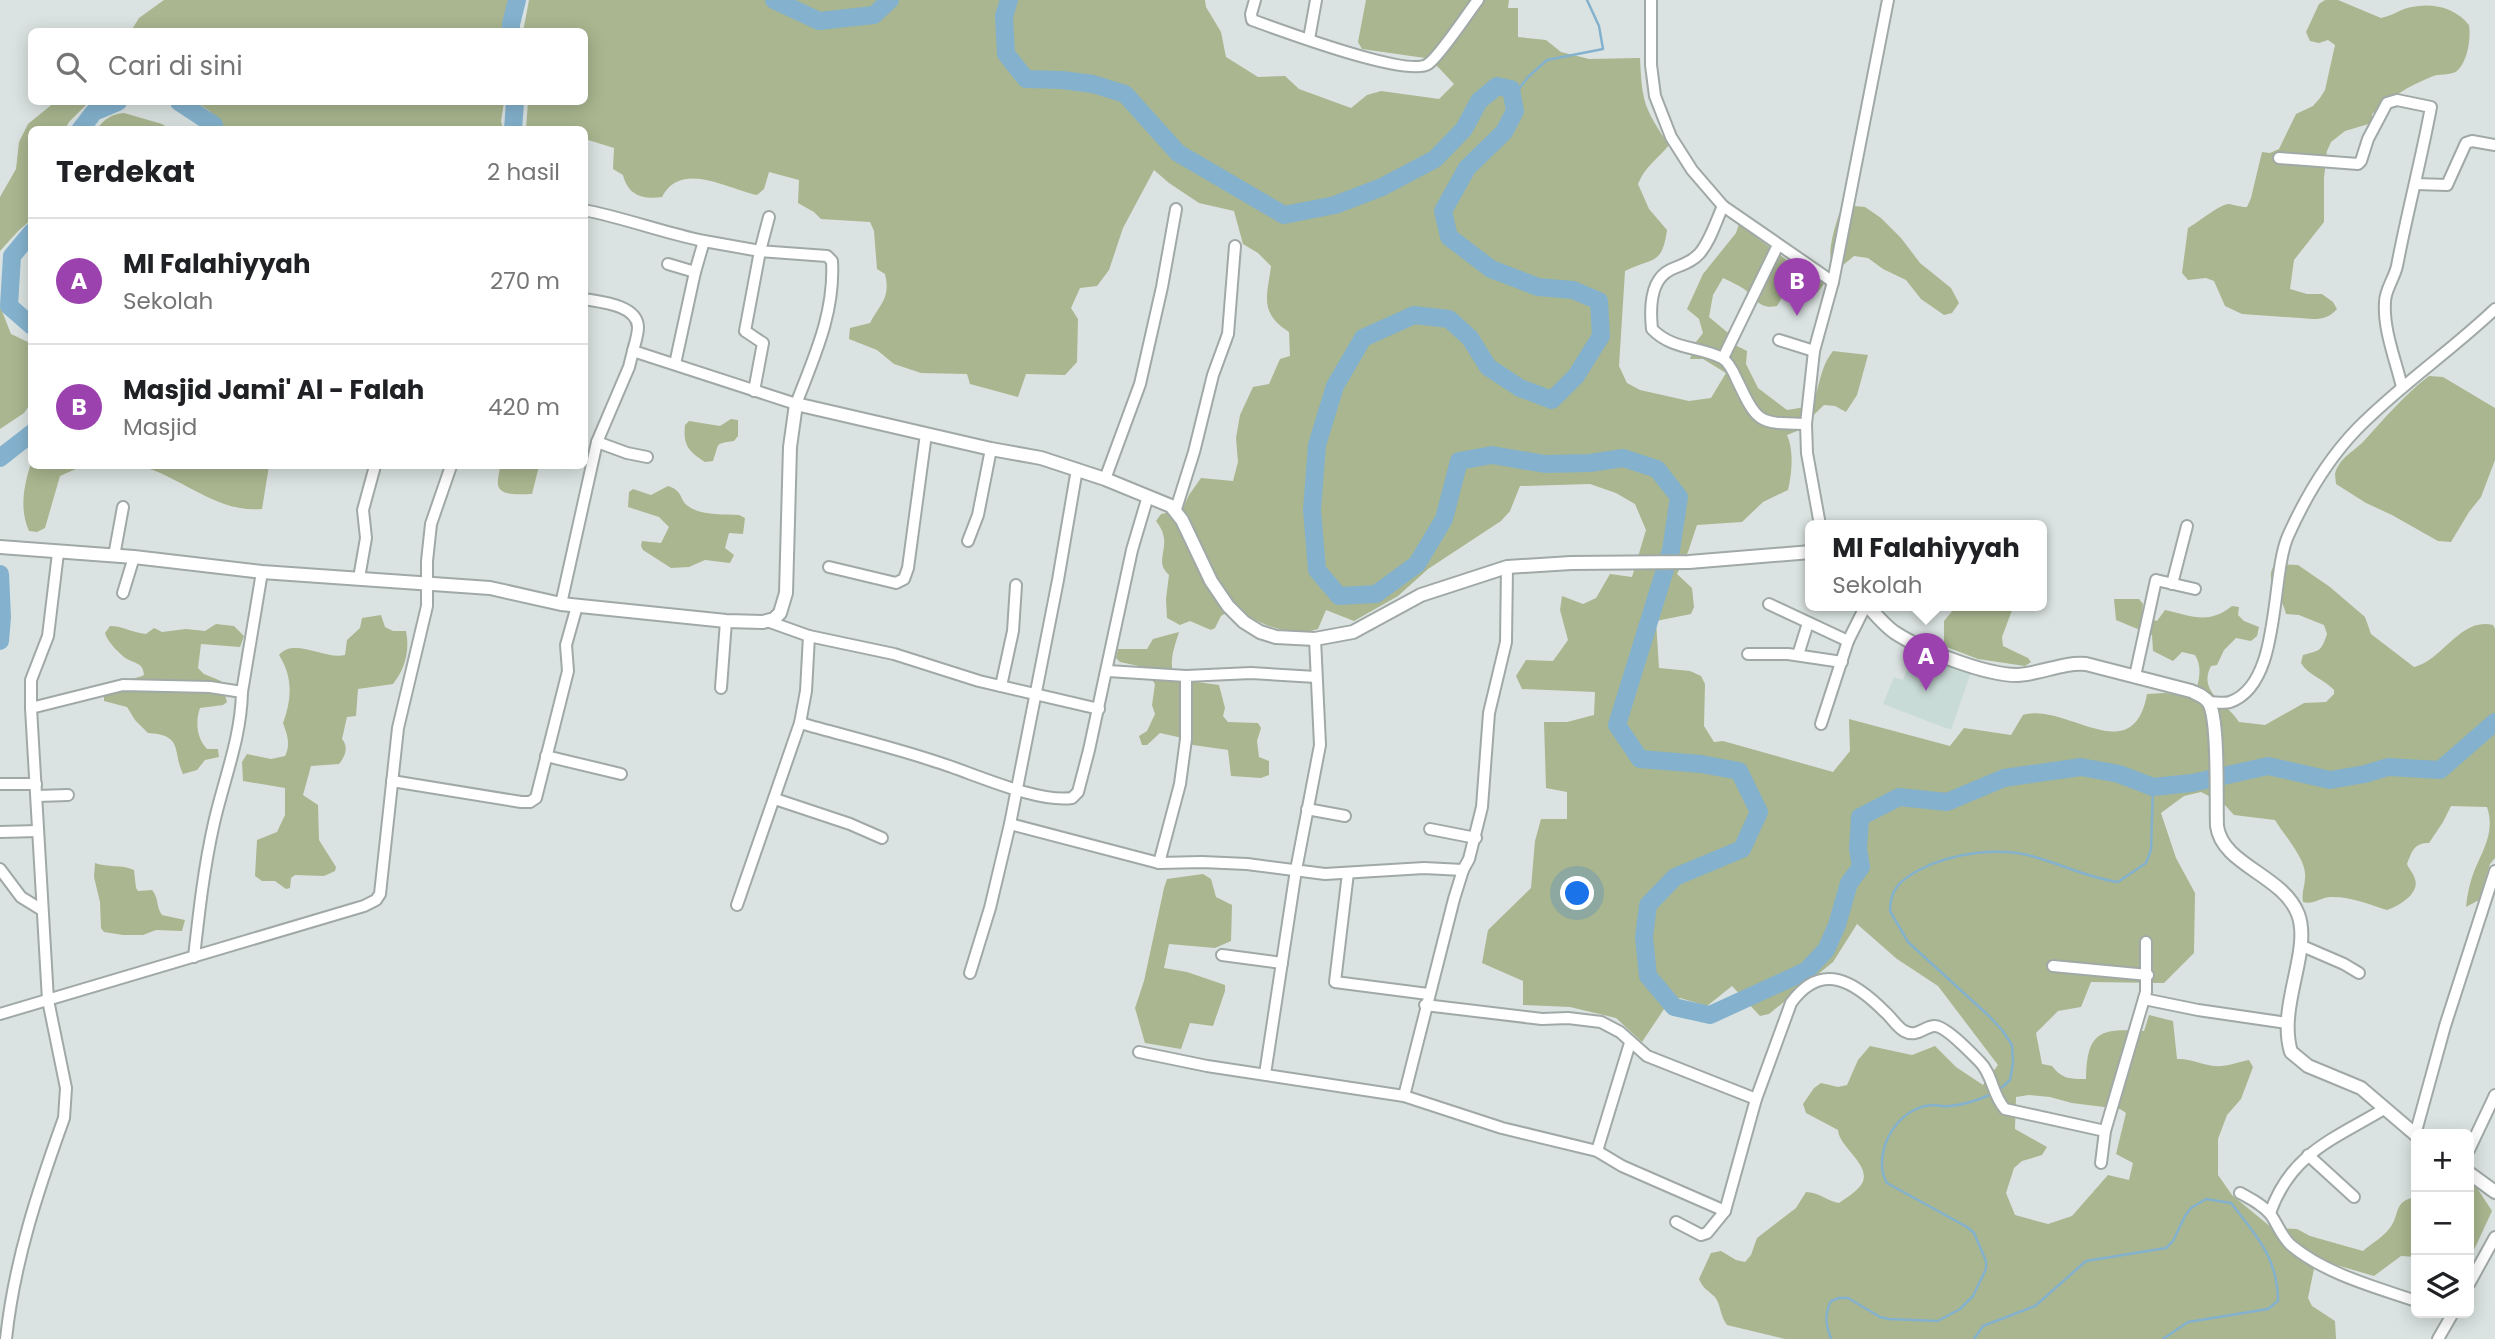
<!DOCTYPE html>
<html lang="id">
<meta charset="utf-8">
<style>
body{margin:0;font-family:Poppins,sans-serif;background:#f2f2f2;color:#202124}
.controls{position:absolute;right:21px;bottom:21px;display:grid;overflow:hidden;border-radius:10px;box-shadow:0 4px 18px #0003}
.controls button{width:63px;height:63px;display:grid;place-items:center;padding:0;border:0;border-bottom:2px solid #e0e0e0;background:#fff;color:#202124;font:35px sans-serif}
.you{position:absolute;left:1578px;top:894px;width:24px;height:24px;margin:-18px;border:5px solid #fff;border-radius:50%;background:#1a73e8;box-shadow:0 0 0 10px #1a73e833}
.badge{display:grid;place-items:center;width:46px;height:46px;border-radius:50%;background:#9b42ae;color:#fff;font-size:23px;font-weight:700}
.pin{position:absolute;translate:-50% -58px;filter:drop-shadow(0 2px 4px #0008)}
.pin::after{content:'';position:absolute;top:37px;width:24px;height:21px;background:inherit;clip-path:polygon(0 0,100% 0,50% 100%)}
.popup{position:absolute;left:1805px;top:520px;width:242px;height:91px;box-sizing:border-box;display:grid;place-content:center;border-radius:10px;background:#fff;filter:drop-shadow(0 2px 5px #0005);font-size:23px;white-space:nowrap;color:#757577}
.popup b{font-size:26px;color:#202124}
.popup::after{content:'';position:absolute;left:50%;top:100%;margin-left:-14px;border:14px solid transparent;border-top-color:#fff}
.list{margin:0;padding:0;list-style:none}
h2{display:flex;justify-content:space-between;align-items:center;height:91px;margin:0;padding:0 28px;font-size:30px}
h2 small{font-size:23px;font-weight:400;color:#757577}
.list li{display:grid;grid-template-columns:46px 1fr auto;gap:21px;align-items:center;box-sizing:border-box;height:126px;padding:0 28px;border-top:2px solid #e0e0e0}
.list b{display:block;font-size:26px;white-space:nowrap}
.list p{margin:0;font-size:23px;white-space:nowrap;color:#757577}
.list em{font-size:23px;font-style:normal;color:#757577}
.icon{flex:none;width:38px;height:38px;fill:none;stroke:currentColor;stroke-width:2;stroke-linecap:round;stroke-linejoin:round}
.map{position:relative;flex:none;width:2495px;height:1339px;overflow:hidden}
.search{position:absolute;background:#fff;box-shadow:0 4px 18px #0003;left:28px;top:28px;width:560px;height:77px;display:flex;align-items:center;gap:18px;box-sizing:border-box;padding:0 24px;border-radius:10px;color:#757577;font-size:26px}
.panel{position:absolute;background:#fff;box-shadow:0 4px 18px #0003;left:28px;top:126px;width:560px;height:343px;border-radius:10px}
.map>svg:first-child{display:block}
</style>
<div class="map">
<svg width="2495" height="1339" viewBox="0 0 2495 1339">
<rect width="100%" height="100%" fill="#dae3e1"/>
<!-- built -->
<polygon fill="#c9dbd6" points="1915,650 1971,672 1951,730 1883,704 1894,677 1903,680"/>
<!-- green -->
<g fill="#a9b68f" fill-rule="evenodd">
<polygon points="164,0 512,0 508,31 131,31 139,18"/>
<path d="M529 0H1205L1206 7 1221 32 1226 57 1258 77 1285 76 1299 89 1351 108 1367 95 1381 91 1439 99 1454 84 1438 67 1425 58 1362 49 1358 42 1366 0H1509L1508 8H1518V37L1546 40 1561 52 1589 59 1640 58C1642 102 1644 108 1669 145 1658 159 1645 166 1638 184L1649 209 1667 230C1662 266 1653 257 1625 271L1619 366 1627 383 1640 390 1689 401 1711 398 1726 373 1703 359H1690L1696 342 1703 333 1699 319 1687 309 1703 274 1736 233 1739 224 1796 267 1824 284 1817 293 1790 284 1777 306C1759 310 1756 298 1744 289 1738 285 1730 281 1723 278L1713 295 1709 317 1733 337 1735 345 1747 351 1746 364 1758 388 1787 410 1812 406C1820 386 1820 367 1833 351L1868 355 1857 395 1846 412 1835 406 1824 405 1797 431 1787 435C1794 450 1792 473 1788 490L1763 502 1742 522 1697 525 1688 552 1677 574 1692 588 1694 607 1691 614 1656 621 1659 668 1690 671 1701 676 1705 684 1704 726 1714 742 1723 741 1833 772 1850 751 1849 719 1950 746 1964 728 2011 735 2023 715C2066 702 2133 772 2147 694L2165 693 2194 696C2199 682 2203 668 2195 655L2182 652 2173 661 2153 651 2152 635 2116 620 2114 599H2139L2143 604 2142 616 2157 621 2165 610C2192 616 2208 625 2232 606L2239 607 2238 615 2244 621 2259 627 2257 636 2251 641 2236 638 2224 650 2217 665 2211 666C2197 693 2228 703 2239 722L2265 725 2304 703 2326 702 2334 694V690C2324 679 2309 676 2301 663L2303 655C2320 650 2321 652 2327 634L2324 625 2299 615 2286 614C2283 597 2262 581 2275 564L2298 565 2330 587 2365 617 2371 634 2414 667C2442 661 2460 617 2493 625L2495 629V858L2490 864 2479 900 2466 907C2467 895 2470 881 2475 869 2484 848 2495 831 2487 807L2451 806 2443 822 2429 843C2414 843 2412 851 2407 864 2409 869 2414 874 2415 879 2420 894 2398 906 2387 910 2369 904 2349 896 2330 897 2319 898 2313 905 2303 902 2301 892 2306 884 2305 874 2305 858 2284 835 2275 820L2234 815 2223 803 2201 792 2184 796 2161 813 2176 858 2195 893 2194 953 2164 983 2091 982 2081 1007 2058 1011 2036 1033 2042 1064 2052 1066C2062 1079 2070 1079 2086 1079 2087 1032 2099 1028 2144 1031L2149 1015 2173 1021 2177 1059C2190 1058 2202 1065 2215 1066 2226 1067 2238 1062 2249 1060L2253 1067 2241 1099 2227 1115 2218 1139V1175L2232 1195 2272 1228 2297 1229 2310 1236 2363 1251C2371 1244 2383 1237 2389 1229 2401 1215 2392 1201 2416 1197V1257L2401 1256 2374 1276 2316 1259 2308 1298 2312 1306 2335 1321 2336 1339H1785L1727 1325C1720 1316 1721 1305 1715 1297 1708 1290 1703 1289 1699 1279L1711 1253 1721 1251 1736 1260 1745 1262 1751 1255 1757 1238 1796 1208 1806 1192C1819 1192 1827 1201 1839 1203 1846 1198 1856 1192 1861 1185 1874 1166 1839 1148 1838 1130L1806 1113 1803 1104 1814 1088 1821 1083 1838 1087 1847 1085 1858 1060 1870 1046 1912 1055 1935 1046 1956 1067 1983 1085 1998 1065 1938 986 1897 959 1857 924 1833 962 1769 1014 1760 1016 1732 986 1707 1006 1680 998 1664 1009 1642 1042 1616 1018 1570 1007 1523 1005V981L1482 963 1488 930 1531 888 1535 841 1541 819H1567V792L1546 788 1544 722H1567L1594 715 1595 692 1522 689 1516 676 1526 660 1553 661 1568 640 1560 610 1562 596 1583 604 1596 598 1610 574 1632 577 1646 530 1635 504 1616 493 1590 484 1520 486 1510 511 1501 521 1428 569 1398 596 1354 621 1326 610 1318 629C1290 638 1257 624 1235 607L1221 616 1215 628 1211 630 1190 621 1180 625 1167 618 1166 599 1169 575C1151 559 1176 546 1156 521L1161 514 1182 510 1189 495 1201 478 1233 481 1238 462 1236 438 1240 415 1253 387 1269 384 1280 359 1290 356 1289 332C1259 312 1267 298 1271 266L1258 253 1243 244 1234 211 1199 203 1169 183 1154 170 1123 228 1109 270 1097 286 1080 288 1071 308 1078 319 1077 362 1065 375 1026 374 1018 397 970 384 967 374 921 373 894 364 877 350 849 339 850 328 870 323C880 304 891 298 885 274L877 269 874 231 870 222 821 219 814 212 798 203 799 180 769 172 764 189 757 195C727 189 681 160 662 197 642 200 628 195 623 175L613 169 614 148 585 139 584 130 526 129 528 102H584V32H523ZM2029 1095 2050 1097 2072 1103 2120 1109 2126 1113 2116 1154 2133 1163 2129 1180 2108 1175 2072 1216 2048 1224 2015 1215 2006 1193 2014 1168 2022 1161 2042 1155 2047 1147 2015 1129 2016 1097Z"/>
<path d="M2325 0H2338L2381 18C2391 16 2398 11 2407 8 2430 2 2454 6 2469 25 2471 38 2468 61 2457 71 2450 76 2439 73 2431 77 2407 87 2391 97 2372 114V123L2345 131 2331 142 2327 151 2324 178V222L2294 260 2290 289 2307 294H2322L2333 302 2337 309C2330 317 2323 319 2313 319L2242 314 2225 306 2214 281 2206 278 2188 280 2182 273 2188 228C2197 223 2220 204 2229 204 2236 205 2240 207 2247 207L2251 198 2262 152 2270 153 2279 149 2296 114 2313 106 2320 98 2325 90 2335 45 2328 40 2319 43 2310 41 2306 32 2319 4Z"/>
<polygon points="55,102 89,102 69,122 65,129 32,130 31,220 19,230 0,251 0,197 16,169 19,142 28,124"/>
<path d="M194 102H504L501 121 503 129H221C220 116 205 107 194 102Z"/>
<path d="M124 113 162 124 170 129H97C104 119 112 114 124 113Z"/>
<path d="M1843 205 1865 207 1881 218 1901 238 1920 263 1951 288 1959 303 1952 313 1944 315 1921 299 1906 280 1883 269 1868 258 1854 256 1842 266C1838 265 1834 265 1832 262 1826 253 1838 214 1843 205Z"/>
<polygon points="0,306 11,334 32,344 31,403 24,413 0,429"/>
<path d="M2429 376 2443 377 2495 408V460L2481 497 2469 512 2451 542 2438 541 2392 515 2366 503 2336 484 2335 474C2339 458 2353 452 2363 442 2385 418 2404 395 2429 376Z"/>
<path d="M731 419 738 420V436L734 441C714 444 720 442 713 461L705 462C688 451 683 445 685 425L689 421 720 426Z"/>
<path d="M31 463 32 466H98L76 469 60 476 45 528 37 532 29 531C19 509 24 485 31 463Z"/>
<path d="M140 466H269L262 509C215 513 183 477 140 466Z"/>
<path d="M500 466H539L532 494C523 494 500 497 498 485 497 479 500 471 500 466Z"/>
<path d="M668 486C684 491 679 500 688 506 701 516 724 514 739 515L745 518 743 534 729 533 725 548 734 555 730 563 705 560 689 567 671 568 643 550 641 546 642 541 661 543 669 527 659 517 628 507 629 492 633 489 651 495Z"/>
<polygon points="1957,605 2014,605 2002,637 2003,646 2028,658 2031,662 2025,666 1978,659 1944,646 1944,621"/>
<path d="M381 615 385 627 393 631H406C410 651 405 669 393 684L358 689 356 716 347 717 342 739C349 747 345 757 339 764L311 766 303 795 318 805 319 840 336 867 335 871 324 876 295 875 291 878 290 888 286 889 275 881H262L255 876 257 840 277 832 285 815V788L243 781 242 762 247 754 271 759 285 756C291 744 287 734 283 723 292 699 293 677 279 655 294 637 325 660 345 655L347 640 360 628 362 618Z"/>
<path d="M216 624 234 626 244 636 240 647 201 644 198 668 204 674 221 681 227 702 223 705 200 708C195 722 197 739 207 749H218L219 757 205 760 197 770 183 774C172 751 184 735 148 733L135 720 127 707 104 701V686C117 676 130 682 144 675 143 661 133 664 124 657 117 651 107 641 105 633L110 626C123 626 133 633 146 634L154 628 162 632 186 629 205 631Z"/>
<path d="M1179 632C1174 648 1168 663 1175 679L1219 685 1225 708 1223 716 1228 722 1258 723 1261 728 1257 741 1259 757 1269 761V775L1261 778 1231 776 1228 750 1193 745 1178 737 1160 733 1147 745H1142L1139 736 1147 731 1155 714 1152 705 1155 684 1143 667 1120 662 1116 658 1118 649H1147L1153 639Z"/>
<path d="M95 863C108 868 121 864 134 870L136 888 138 891 152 890C159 898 156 907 162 915L185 920 182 931 156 930 143 935H123L104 932 101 928 100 902 94 877Z"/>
<polygon points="1203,874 1211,879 1216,897 1232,905 1231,941 1215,948 1169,944 1164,968 1187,972 1225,985 1225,991 1213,1026 1190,1023 1181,1049 1145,1043 1135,1008 1144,981 1164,888 1167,879"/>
<polygon points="2469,1184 2477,1188 2492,1211 2473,1252 2469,1255"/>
</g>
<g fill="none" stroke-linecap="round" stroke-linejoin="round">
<!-- stream -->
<g stroke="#84b2ce" stroke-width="2.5">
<polyline points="1512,98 1528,77 1547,60 1603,49 1599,26 1587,0"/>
<path d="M1998 1091 2010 1080 2013 1063 2012 1045 2002 1030 1989 1016 1908 942 1890 911C1890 888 1901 880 1919 870 1951 853 2000 846 2035 857 2063 865 2089 878 2118 882L2146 863 2151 850 2153 787"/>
<path d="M1831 1339C1826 1325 1824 1315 1831 1301L1839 1298H1848L1880 1317 1889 1319 1938 1321 1960 1309 1973 1296 1986 1269V1261L1974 1233 1967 1227 1887 1183C1880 1171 1881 1158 1885 1145 1892 1125 1909 1106 1933 1105 1939 1105 1944 1107 1950 1106 1965 1105 1978 1100 1992 1094"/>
<path d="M1974 1339 1983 1326 2035 1306 2086 1261 2166 1248 2173 1241 2185 1216 2191 1208 2206 1199 2231 1203C2256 1235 2278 1258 2278 1301L2268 1309 2188 1322 2163 1339"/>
</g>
<!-- river -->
<g stroke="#84b2ce" stroke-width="18">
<polyline points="774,0 819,21 874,15 890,0"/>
<polyline points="1009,0 1004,16 1006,54 1026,79 1062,80 1093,84 1125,94 1178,153 1284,215 1335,205 1382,187 1435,159 1464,129 1479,101 1497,86 1511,89 1515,111 1504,132 1467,168 1443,211 1449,237 1491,269 1538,287 1573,290 1599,301 1601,336 1576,376 1552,400 1520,388 1488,367 1470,338 1449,319 1414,315 1363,338 1335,386 1317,445 1312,510 1317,570 1339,596 1376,594 1417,564 1444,519 1459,461 1492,455 1545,464 1590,463 1623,458 1657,469 1679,497 1671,550 1617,725 1640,759 1701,764 1739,771 1759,812 1742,849 1675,877 1648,905 1644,937 1648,976 1674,1007 1710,1015 1806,971 1826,950 1837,925 1849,883 1861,867 1858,849 1860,817 1899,797 1947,802 2004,778 2081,767 2119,774 2153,787 2192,783 2268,766 2330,780 2365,774 2388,767 2440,770 2495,722"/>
<polyline points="511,32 511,24 517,0"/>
<polyline points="179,102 214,125 214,130"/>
<polyline points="80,130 94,112 118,102"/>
<polyline points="513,130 515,102"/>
<polyline points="32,232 12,256 9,306 32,326"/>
<polyline points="0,458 32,433"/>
<polyline points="0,574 2,617 0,641"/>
</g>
<!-- minor casing -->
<g stroke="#a0a9a6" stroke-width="14">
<g id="minor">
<path d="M1255 0 1251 14 1252 20C1280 30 1408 78 1428 64 1439 57 1468 13 1478 0"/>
<polyline points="1651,0 1651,65 1655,96 1671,137 1692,170 1723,206 1833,282"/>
<polyline points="1309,39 1316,0"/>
<path d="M2279 158 2358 164 2361 161 2368 139 2387 103 2397 100 2431 107C2421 161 2407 213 2397 266 2394 279 2385 290 2385 302 2383 330 2396 361 2402 387"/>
<polyline points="2416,184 2447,185 2466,143 2472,141 2495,145"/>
<path d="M1723 206C1716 221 1710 242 1699 254 1691 263 1680 265 1670 270 1650 280 1650 310 1652 329 1672 350 1699 346 1722 358 1729 362 1734 373 1737 380 1758 424 1758 423 1806 424"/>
<path d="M584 210C625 218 664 233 704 241"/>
<polyline points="668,264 695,272 675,364"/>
<polyline points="695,272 704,241 760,251 745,331 763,343 754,391"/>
<path d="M584 299C601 302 637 305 638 327 638 335 635 343 633 351L796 404C814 357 835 313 832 261L827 256 760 251 769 217"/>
<polyline points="1779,340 1814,351"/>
<polyline points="1723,358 1778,245"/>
<polyline points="597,442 627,453 647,457"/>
<polyline points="1077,469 1058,580 1010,824 1159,863 1202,862 1247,864 1325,874 1424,868 1463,870"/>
<polyline points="1105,479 1140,384 1162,287 1176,209"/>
<polyline points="1176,509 1194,452 1213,375 1228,334 1235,246"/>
<polyline points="1820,525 1807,453 1806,424 1814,351 1833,282 1888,0"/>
<polyline points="968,541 978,515 991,449"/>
<path d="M58 553 48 636 31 680V708L123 685 210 687 242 692C241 738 224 779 214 823 204 867 199 912 194 957"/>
<polyline points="114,556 123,507"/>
<polyline points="829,567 896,583 904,579 908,568 926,434"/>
<polyline points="359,578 366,538 363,510 375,466"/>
<polyline points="2172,584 2187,526"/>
<polyline points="123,593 134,557"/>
<polyline points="561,604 597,442 629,367 633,351"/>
<polyline points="1769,604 1848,641 1866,605"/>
<polyline points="767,621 809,636"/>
<polyline points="1748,654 1788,654 1842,662"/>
<polyline points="1798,655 1808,623"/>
<polyline points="1108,671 1186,676"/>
<polyline points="2135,676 2156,580 2195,589"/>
<polyline points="1001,686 1013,631 1016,585"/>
<polyline points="721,688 726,621"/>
<polyline points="242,692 262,572"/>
<path d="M2209 702C2215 702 2224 704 2230 702 2282 684 2270 577 2288 536 2305 498 2328 459 2357 429 2400 385 2451 351 2495 309"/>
<path d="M800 723C846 736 892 747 937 762 973 773 1036 803 1072 798L1078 792 1089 750 1132 550 1148 496"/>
<polyline points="1821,724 1848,641"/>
<polyline points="546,756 621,774"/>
<polyline points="392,781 521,802 530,802 536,798 568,671 566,645 577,606"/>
<polyline points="0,784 36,784"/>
<polyline points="37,796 68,795"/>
<polyline points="775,799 850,824 882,838"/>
<polyline points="1307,809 1345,816"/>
<polyline points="1430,829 1476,838"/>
<polyline points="0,832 38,831"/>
<polyline points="1159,863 1180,784 1186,739 1186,676 1251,673 1316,677"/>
<polyline points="0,869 21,897 42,910"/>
<polyline points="1348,873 1335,982 1428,994"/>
<polyline points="737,905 800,723 806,691 809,636 894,654 979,681 1099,709"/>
<polyline points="2300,945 2344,964 2359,973"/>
<polyline points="1222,955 1282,963"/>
<polyline points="2053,966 2148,975"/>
<polyline points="970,973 990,908 1010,824"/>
<polyline points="2144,999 2198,1010 2287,1023"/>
<path d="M1425 1005 1542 1019 1568 1018 1601 1022 1620 1032 1647 1056 1756 1099 1791 1003C1822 960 1855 982 1885 1012 1892 1018 1896 1026 1904 1031 1917 1038 1923 1027 1934 1026 1945 1025 1972 1054 1980 1062 1993 1075 1992 1095 2005 1109L2105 1131"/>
<polyline points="0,1014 364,906 376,900 380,894 398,728 427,606 427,561 431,524 451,466"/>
<polyline points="1139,1052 1207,1066 1404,1096 1502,1128 1597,1151 1622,1166 1725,1211"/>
<polyline points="1265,1074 1296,870 1320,745 1315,639"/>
<polyline points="1404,1096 1454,899 1463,870 1469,859 1482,807 1489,713 1506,642 1507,567"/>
<polyline points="2415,1135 2445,1026 2495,871"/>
<polyline points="2469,1150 2495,1095"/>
<polyline points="1597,1151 1630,1043"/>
<polyline points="2308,1155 2354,1197"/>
<polyline points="2101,1163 2105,1131 2146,992 2146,942"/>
<path d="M2240 1193C2251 1199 2263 1205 2271 1215 2278 1225 2282 1238 2292 1246 2326 1274 2375 1287 2416 1301"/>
<path d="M2270 1213C2291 1153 2334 1139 2384 1109"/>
<polyline points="1676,1222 1701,1235 1707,1233 1725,1211 1756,1099"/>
<polyline points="2469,1284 2495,1237"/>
<path d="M6 1339C14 1262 38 1190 64 1118L66 1088 48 1000 31 708"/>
<polyline points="2438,1339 2453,1313"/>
</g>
</g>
<!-- major casing -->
<g stroke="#a0a9a6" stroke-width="16">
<g id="major">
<polyline points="0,547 134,557 262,572 490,588 561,604 726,621 763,622 774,619 780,613 786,593 790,447 796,404 991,449 1041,458 1105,479 1171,506 1182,520 1211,581 1228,606 1244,622 1260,632 1276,637 1315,639 1353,632 1421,595 1507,567 1571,563 1689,562 1811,552"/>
<path d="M1867 605C1876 615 1884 625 1894 632 1921 650 1985 675 2017 675 2041 674 2062 662 2086 664L2191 691C2197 694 2205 696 2209 703 2219 720 2216 802 2217 826 2222 865 2283 875 2298 914 2312 951 2277 1006 2291 1052L2308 1066 2361 1088 2416 1135"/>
<polyline points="2469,1173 2495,1192"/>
</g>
</g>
<!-- minor -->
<use href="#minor" stroke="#fff" stroke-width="10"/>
<!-- major -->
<use href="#major" stroke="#fff" stroke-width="12"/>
</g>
</svg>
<div class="controls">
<button>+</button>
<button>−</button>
<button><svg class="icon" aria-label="layers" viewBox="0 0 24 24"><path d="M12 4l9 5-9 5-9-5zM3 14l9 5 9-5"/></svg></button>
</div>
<div class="you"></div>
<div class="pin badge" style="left:1926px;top:691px">A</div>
<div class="popup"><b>MI Falahiyyah</b>Sekolah</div>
<div class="pin badge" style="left:1797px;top:316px">B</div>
<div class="search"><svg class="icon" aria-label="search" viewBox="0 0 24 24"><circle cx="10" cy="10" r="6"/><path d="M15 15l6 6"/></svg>Cari di sini</div>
<section class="panel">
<h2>Terdekat<small>2 hasil</small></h2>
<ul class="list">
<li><span class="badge">A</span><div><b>MI Falahiyyah</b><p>Sekolah</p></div><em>270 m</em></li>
<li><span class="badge">B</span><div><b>Masjid Jami' Al - Falah</b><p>Masjid</p></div><em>420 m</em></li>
</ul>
</section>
</div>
